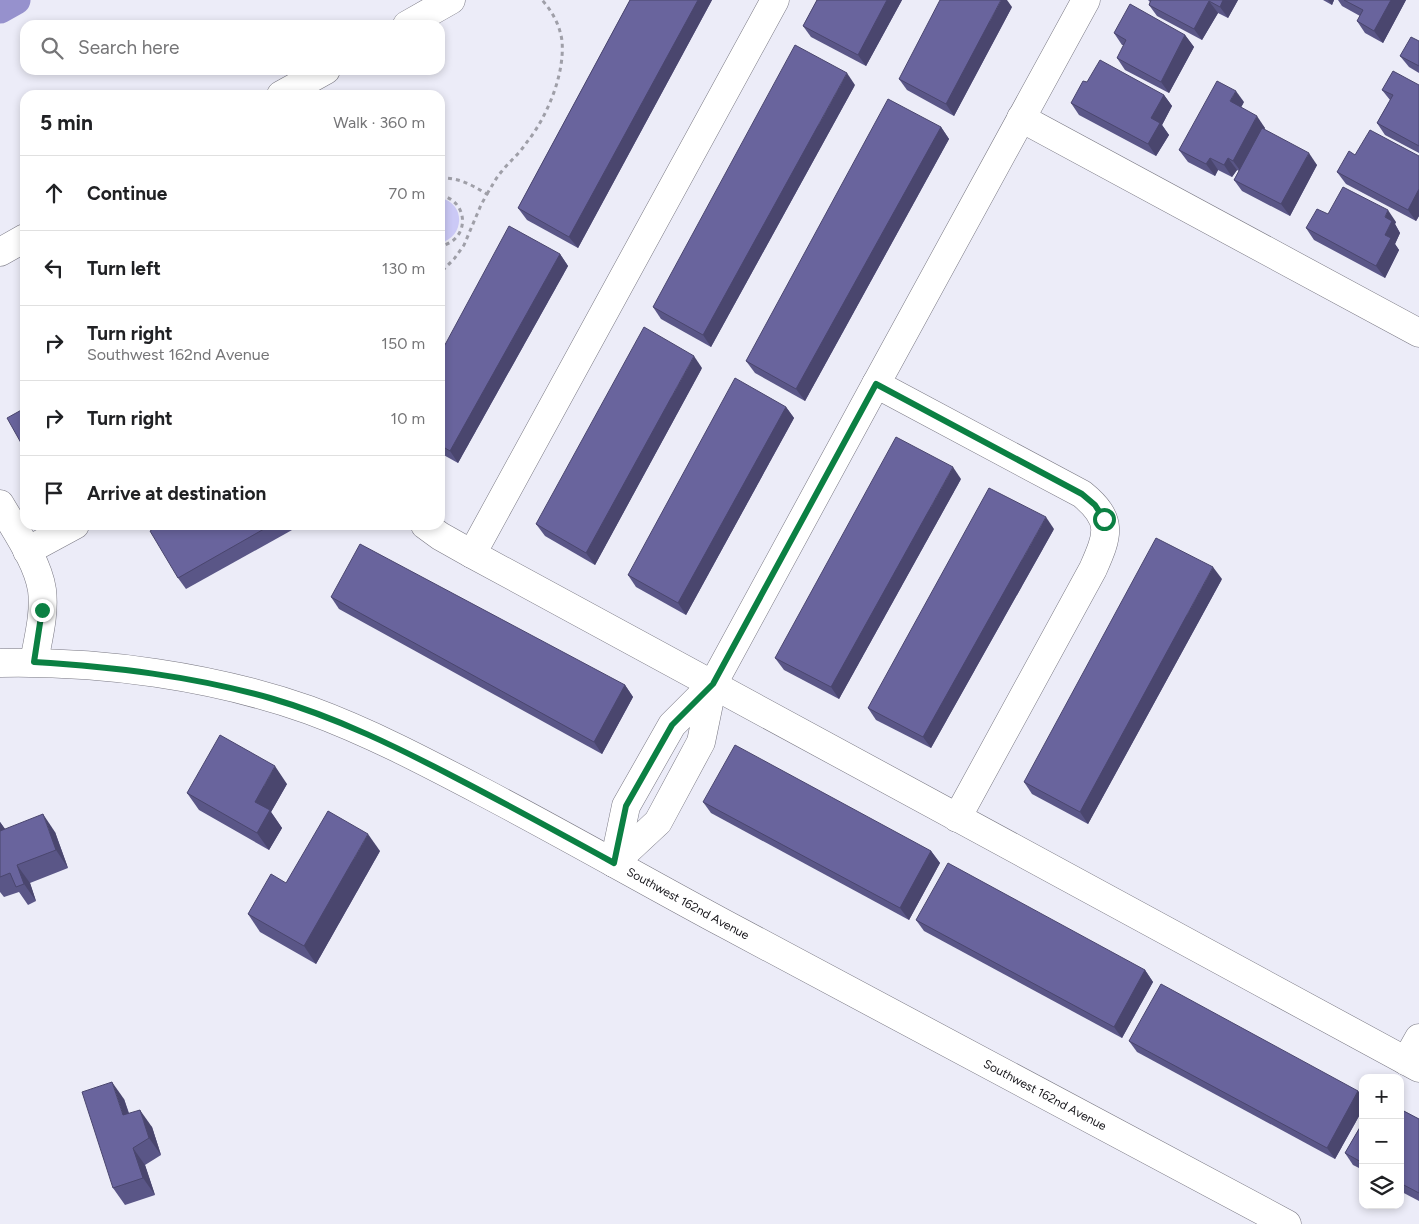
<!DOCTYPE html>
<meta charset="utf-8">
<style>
body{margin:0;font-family:Figtree,sans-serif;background:#f6f6f6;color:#202124}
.controls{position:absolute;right:15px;bottom:15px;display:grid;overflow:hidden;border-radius:10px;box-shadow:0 2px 8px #0003}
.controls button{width:45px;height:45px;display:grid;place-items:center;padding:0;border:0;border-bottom:1px solid #e0e0e0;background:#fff;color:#202124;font:25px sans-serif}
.stop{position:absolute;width:15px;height:15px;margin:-11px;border:4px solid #0b8043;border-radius:50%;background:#fff}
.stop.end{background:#0b8043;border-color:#fff;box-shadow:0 1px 5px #0008}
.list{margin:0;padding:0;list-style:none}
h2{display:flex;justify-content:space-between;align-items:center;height:65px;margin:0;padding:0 20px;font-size:21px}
h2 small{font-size:16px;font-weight:400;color:#757577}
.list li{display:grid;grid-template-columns:32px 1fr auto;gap:15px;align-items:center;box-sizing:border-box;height:75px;padding:0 20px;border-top:1px solid #e0e0e0}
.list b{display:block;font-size:19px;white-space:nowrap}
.list p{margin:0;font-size:16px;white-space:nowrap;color:#757577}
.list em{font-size:16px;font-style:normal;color:#757577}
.icon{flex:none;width:28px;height:28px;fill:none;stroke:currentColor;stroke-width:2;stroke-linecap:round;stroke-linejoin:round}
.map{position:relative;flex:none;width:1419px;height:1224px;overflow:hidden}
.search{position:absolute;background:#fff;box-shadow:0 2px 8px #0003;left:20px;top:20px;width:425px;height:55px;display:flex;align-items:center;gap:12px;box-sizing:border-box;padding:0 18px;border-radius:15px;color:#757577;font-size:19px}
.panel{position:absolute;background:#fff;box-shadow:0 2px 8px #0003;left:20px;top:90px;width:425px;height:440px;border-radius:15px}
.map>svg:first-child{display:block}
</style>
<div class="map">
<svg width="1419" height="1224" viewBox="0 0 1419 1224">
<rect width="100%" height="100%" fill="#ececf8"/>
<!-- green -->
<path fill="#cbc9f6" d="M440 198C466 203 465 237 440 243Z"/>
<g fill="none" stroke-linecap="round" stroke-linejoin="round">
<!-- canal -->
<polyline stroke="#9691cd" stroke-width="29" points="0,9 16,0"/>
<!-- minor casing -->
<g stroke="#787782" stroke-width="29">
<g id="minor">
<polyline points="407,25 451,0"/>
<polyline points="281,95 326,70"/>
<polyline points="1021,118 1419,333"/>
<polyline points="0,252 25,238"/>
<polyline points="876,384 1086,0"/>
<path d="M0 504C14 528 38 562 42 590 45 614 38 639 34 662"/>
<polyline points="425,525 440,536 472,554 1419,1068"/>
<polyline points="27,551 75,525"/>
<polyline points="472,554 775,0"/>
<path id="s1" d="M0 663C102 661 212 676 309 710 369 732 426 762 483 792 565 835 645 881 727 925 913 1025 1100 1124 1287 1224"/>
<path d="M614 863 626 806 672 725 713 684 876 384 1082 494C1114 520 1108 535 1093 569L957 818"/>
<polyline points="614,863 658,822 701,742 713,684"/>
<polyline points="1406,1061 1419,1038"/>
</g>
</g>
<!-- path -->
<g stroke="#9f9fa8" stroke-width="3" stroke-dasharray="4 4" stroke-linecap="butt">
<path d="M440 178C458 177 472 185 487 194L481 205 464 245 454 259 440 273"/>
<path d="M487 194C492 186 496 178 502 171 510 161 520 153 527 142 547 117 565 74 562 41 560 26 553 12 542 0"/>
<path d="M440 195C470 201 470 241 440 246"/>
</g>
<!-- minor -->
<use href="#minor" stroke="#fff" stroke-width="28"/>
</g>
<!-- wall -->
<g fill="#5a5687">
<polygon points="630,0 712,0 578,248 527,220 518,208"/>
<polygon points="817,0 902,0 866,66 811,37 803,26"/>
<polygon points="1148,0 1238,0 1228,18 1218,13 1202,40 1157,16 1149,5 1150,2"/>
<polygon points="1323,0 1334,0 1332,5"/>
<polygon points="1338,0 1406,0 1383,43 1365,33 1357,21 1360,16 1342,6"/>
<polygon points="1012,7 954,116 907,90 899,79"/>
<polygon points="1114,33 1185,35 1194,47 1169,93 1125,70 1117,58 1124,45 1122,45"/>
<polygon points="1419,41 1419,73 1409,67 1400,56"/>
<polygon points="1087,82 1164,95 1172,106 1162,125 1169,135 1156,156 1079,115 1071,103"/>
<polygon points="855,85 711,347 661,319 653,307"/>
<polygon points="1419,85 1419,153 1385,135 1377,123 1390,100 1382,90"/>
<polygon points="1244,102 1241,107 1265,128 1264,129 1317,165 1290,216 1242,191 1234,180 1239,171 1237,170 1232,177 1218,170 1215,176 1188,162 1179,150"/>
<polygon points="941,127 949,139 805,401 755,373 746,361"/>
<polygon points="1355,155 1419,156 1419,216 1416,221 1346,184 1337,172"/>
<polygon points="1328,214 1396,222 1395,224 1400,233 1395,244 1399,250 1385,278 1314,240 1306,228"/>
<polygon points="560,254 568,266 458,463 440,453 440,354"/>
<polygon points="702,368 595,565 545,536 536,524"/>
<polygon points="786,407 794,418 686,615 636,587 628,575"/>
<polygon points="961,479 839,699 784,670 775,658"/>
<polygon points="160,525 301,525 186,589 178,578"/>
<polygon points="1054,529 931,748 876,720 868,708"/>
<polygon points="1222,579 1088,824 1032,794 1024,782"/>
<polygon points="331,597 625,685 633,697 602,754 339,609"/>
<polygon points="287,784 271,812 282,828 269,850 199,810 187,793"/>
<polygon points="703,802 931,851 940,863 909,920 711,813"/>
<polygon points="0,822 5,829 55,832 68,868 30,883 36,901 28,905 19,892 4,897 0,892"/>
<polygon points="380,851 316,964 260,932 248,914 286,883"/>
<polygon points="916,920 1145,970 1153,982 1122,1038 924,931"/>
<polygon points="1129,1041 1358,1091 1363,1098 1363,1109 1335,1159 1137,1052"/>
<polygon points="124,1099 129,1113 152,1127 161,1155 145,1165 155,1195 125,1205 113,1188"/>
<polygon points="1400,1109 1419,1119 1419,1201 1400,1191"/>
<polygon points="1363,1122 1363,1170 1353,1165 1345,1153"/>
</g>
<!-- shaded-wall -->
<g fill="#4a466e">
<polygon points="698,0 712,0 578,248 569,237"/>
<polygon points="887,0 902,0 866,66 858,55"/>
<polygon points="1001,0 1007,0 1012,7 954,116 946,104"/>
<polygon points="1223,0 1238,0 1228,18 1220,7"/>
<polygon points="1328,0 1334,0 1332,5"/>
<polygon points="1391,0 1406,0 1383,43 1374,31"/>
<polygon points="1209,1 1218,13 1202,40 1194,29"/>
<polygon points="1185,35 1194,47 1169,93 1161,82"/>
<polygon points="847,73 855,85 711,347 703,335"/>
<polygon points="1236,91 1244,102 1238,113 1230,101"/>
<polygon points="1164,95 1172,106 1162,125 1169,135 1156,156 1148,144 1151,118"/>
<polygon points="1257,116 1265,128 1242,173 1233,161"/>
<polygon points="941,127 949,139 805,401 796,389"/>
<polygon points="1309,153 1317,165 1290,216 1281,204"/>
<polygon points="1210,158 1218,170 1215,176 1206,164"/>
<polygon points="1228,158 1237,170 1232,177 1224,165"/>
<polygon points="1419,189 1419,216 1416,221 1408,210"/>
<polygon points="1388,210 1396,222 1395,224 1400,233 1395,244 1399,250 1385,278 1376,266 1385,235 1385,217"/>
<polygon points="560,254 568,266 458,463 450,451"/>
<polygon points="694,356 702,368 595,565 586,553"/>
<polygon points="786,407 794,418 686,615 678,603"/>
<polygon points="953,467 961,479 839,699 831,687"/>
<polygon points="1046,517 1054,529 931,748 923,737"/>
<polygon points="1213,567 1222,579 1088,824 1080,812"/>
<polygon points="625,685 633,697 602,754 594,742"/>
<polygon points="275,766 287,784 271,812 282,828 269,850 257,833 255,802"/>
<polygon points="43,814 55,832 68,868 56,850"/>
<polygon points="0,822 5,829 0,831"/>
<polygon points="368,834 380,851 316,964 304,946"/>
<polygon points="931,851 940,863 909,920 900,908"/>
<polygon points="17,865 30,883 36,901 24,884"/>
<polygon points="1145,970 1153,982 1122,1038 1114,1027"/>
<polygon points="112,1082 124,1099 135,1133 123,1115"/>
<polygon points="1358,1091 1363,1098 1363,1109 1335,1159 1327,1148"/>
<polygon points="140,1110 152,1127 161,1155 149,1138"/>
<polygon points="133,1148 145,1165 155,1195 143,1178"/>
</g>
<!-- building -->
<g fill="#69649d" stroke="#4a466e">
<polygon points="630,0 698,0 569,237 518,208"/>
<polygon points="817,0 887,0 858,55 803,26"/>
<polygon points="940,0 1001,0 946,104 899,79"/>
<polygon points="1151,0 1223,0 1220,7 1209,1 1194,29 1149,5"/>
<polygon points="1344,0 1391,0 1374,31 1357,21 1363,10"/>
<polygon points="1130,4 1185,35 1161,82 1117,58 1126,40 1114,33"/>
<polygon points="1411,37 1419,41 1419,66 1400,56"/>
<polygon points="795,45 847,73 703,335 653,307"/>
<polygon points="1100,60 1164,95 1151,118 1160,123 1148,144 1071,103 1083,81 1087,82"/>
<polygon points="1393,71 1419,85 1419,146 1377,123 1393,95 1382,90"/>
<polygon points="1217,81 1236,91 1230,101 1257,116 1233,161 1228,158 1224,165 1210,158 1206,164 1179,150"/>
<polygon points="888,99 941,127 796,389 746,361"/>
<polygon points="1262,128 1309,153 1281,204 1234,180"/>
<polygon points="1370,130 1419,156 1419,189 1408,210 1337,172 1349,151 1355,155"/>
<polygon points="1343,187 1388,210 1385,217 1392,221 1385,235 1391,238 1376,266 1306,228 1317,209 1328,214"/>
<polygon points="509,226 560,254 450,451 440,445 440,354"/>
<polygon points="644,327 694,356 586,553 536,524"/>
<polygon points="735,378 786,407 678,603 628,575"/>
<polygon points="25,408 25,450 7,418"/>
<polygon points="896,437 953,467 831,687 775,658"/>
<polygon points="989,488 1046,517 923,737 868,708"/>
<polygon points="160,525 271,525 178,578 150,531"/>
<polygon points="1156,538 1213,567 1080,812 1024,782"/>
<polygon points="360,544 625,685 594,742 331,597"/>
<polygon points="220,735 275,766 255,802 270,810 257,833 187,793"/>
<polygon points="735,745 931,851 900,908 703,802"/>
<polygon points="328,811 368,834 304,946 248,914 271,874 286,883"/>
<polygon points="43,814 56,850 17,865 24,884 16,887 10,873 0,877 0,831"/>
<polygon points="948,863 1145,970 1114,1027 916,920"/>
<polygon points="1161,984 1358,1091 1327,1148 1129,1041"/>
<polygon points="112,1082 123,1115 140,1110 149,1138 133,1148 143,1178 113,1188 82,1092"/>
<polygon points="1400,1109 1419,1119 1419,1193 1400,1183"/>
<polygon points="1363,1122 1363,1163 1345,1153"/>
</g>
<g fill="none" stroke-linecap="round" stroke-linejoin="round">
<!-- route -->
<path stroke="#0b8043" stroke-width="6" d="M42 610 34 662C114 667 192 676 270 698 336 717 399 748 460 780 512 807 563 835 614 863L626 806 672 725 713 684 876 384 1082 494 1095 505 1104 519"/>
</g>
<g text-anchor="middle" stroke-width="4" stroke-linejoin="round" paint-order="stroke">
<!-- street labels -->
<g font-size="12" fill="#16151a" stroke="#fafaff">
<text dy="4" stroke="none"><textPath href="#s1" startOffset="740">Southwest 162nd Avenue</textPath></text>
<text dy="4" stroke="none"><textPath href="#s1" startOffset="1145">Southwest 162nd Avenue</textPath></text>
</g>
</g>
</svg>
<div class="controls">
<button>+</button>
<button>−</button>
<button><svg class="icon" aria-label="layers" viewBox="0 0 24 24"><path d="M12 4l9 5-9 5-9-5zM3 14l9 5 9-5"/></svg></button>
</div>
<div class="stop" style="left:1104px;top:519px"></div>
<div class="stop end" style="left:42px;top:610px"></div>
<div class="search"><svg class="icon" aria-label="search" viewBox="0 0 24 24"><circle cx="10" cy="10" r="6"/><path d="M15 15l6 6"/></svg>Search here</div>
<section class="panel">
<h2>5 min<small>Walk · 360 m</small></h2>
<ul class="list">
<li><svg class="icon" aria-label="ahead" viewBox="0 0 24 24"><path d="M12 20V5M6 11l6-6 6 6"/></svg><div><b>Continue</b></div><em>70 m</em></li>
<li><svg class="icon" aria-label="left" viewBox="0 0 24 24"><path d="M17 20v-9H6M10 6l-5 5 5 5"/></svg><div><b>Turn left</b></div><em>130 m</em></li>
<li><svg class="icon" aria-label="right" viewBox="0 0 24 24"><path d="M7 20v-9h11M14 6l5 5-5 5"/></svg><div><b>Turn right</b><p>Southwest 162nd Avenue</p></div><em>150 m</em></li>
<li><svg class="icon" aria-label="right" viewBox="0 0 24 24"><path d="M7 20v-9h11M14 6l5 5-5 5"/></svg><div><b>Turn right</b></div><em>10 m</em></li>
<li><svg class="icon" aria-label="arrive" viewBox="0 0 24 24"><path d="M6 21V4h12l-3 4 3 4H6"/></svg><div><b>Arrive at destination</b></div></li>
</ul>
</section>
</div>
